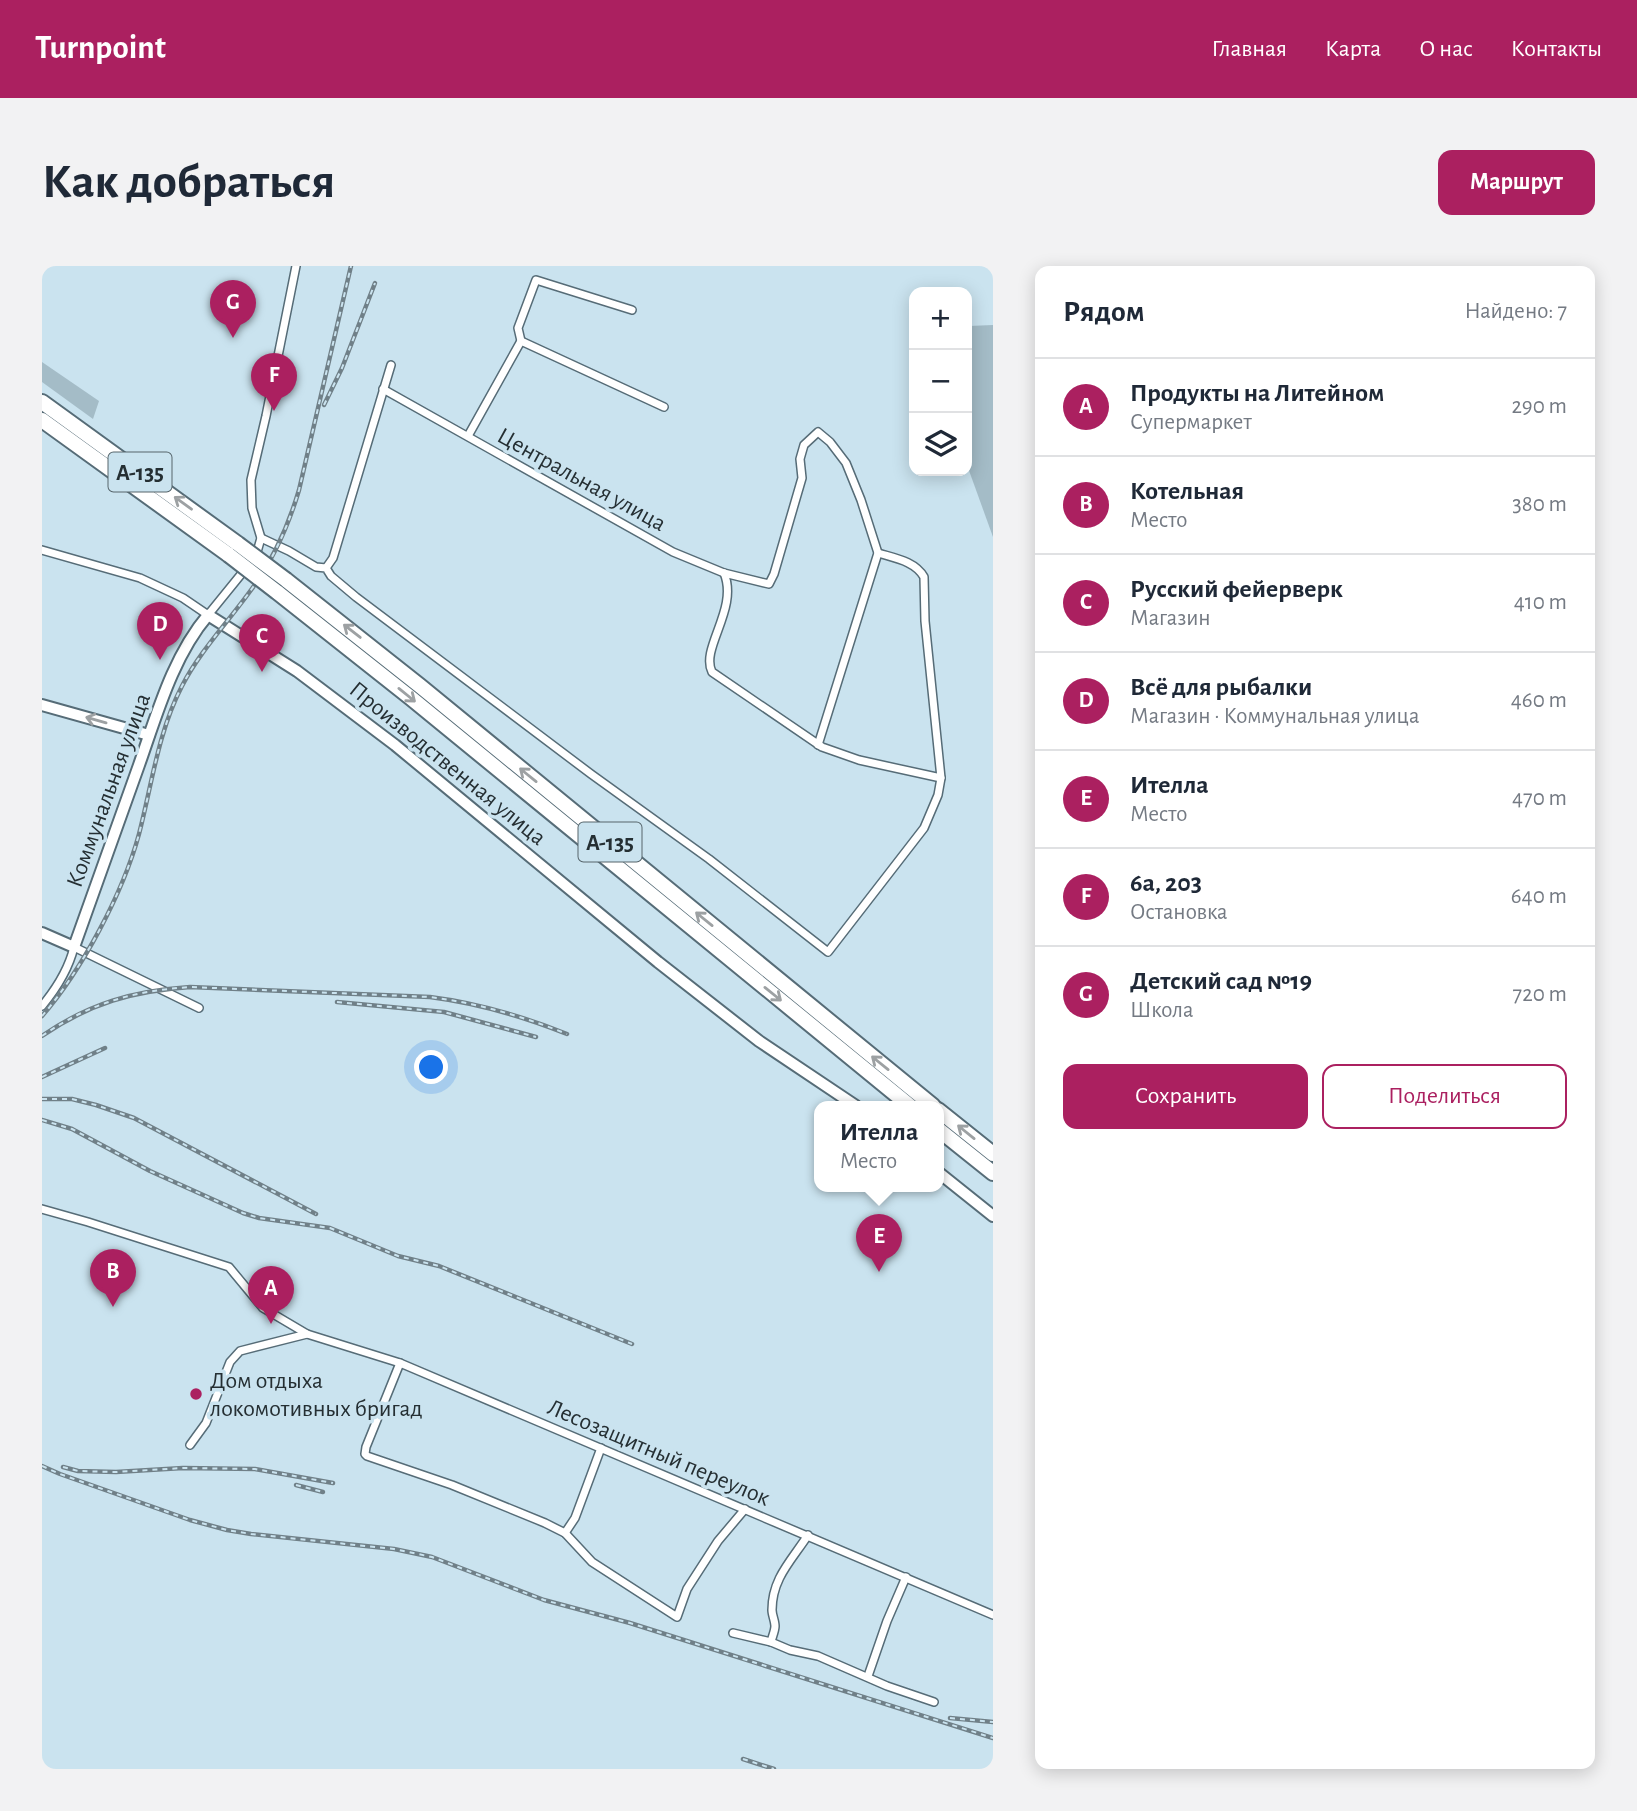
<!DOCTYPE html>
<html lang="ru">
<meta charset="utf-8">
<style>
body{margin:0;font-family:"Alegreya Sans",sans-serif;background:#f2f2f3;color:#1f2937}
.controls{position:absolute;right:21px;top:21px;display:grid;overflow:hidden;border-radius:14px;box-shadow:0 4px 18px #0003}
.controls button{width:63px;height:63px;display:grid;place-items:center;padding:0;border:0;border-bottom:2px solid #e0e1e3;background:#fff;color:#1f2937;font:35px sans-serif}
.you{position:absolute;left:390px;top:802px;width:24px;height:24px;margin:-18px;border:5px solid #fff;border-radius:50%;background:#1a73e8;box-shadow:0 0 0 10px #1a73e833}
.badge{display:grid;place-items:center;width:46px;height:46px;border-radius:50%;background:#ab2060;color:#fff;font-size:23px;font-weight:700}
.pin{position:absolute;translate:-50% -58px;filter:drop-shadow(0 2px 4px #0008)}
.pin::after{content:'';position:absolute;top:37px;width:24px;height:21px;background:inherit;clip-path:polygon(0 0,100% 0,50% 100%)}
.popup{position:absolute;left:772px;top:835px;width:130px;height:91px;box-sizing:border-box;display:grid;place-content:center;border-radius:14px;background:#fff;filter:drop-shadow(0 2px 5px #0005);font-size:23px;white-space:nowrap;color:#747a83}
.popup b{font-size:26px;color:#1f2937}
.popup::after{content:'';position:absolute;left:50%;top:100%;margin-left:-14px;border:14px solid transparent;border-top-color:#fff}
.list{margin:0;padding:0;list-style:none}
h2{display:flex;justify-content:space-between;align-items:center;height:91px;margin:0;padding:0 28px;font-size:30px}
h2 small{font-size:23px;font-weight:400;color:#747a83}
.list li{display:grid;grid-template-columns:46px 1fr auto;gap:21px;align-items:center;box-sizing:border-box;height:98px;padding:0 28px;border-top:2px solid #e0e1e3}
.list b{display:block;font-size:26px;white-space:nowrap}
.list p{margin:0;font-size:23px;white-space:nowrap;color:#747a83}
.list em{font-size:23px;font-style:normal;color:#747a83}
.actions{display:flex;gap:14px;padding:21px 28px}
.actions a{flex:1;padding:16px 0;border:2px solid #ab2060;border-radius:14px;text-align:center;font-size:24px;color:#ab2060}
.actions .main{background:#ab2060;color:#fff}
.icon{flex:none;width:38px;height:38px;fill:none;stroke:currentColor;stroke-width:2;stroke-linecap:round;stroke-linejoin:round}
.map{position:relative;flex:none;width:951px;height:1503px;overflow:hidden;border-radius:14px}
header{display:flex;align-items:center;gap:42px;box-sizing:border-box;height:98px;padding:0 35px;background:#ab2060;color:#fff}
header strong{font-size:33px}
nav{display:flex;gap:38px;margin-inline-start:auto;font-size:24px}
.intro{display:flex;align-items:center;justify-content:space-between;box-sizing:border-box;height:168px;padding:0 42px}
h1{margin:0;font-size:49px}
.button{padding:18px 32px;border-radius:14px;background:#ab2060;color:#fff;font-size:24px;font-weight:700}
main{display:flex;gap:42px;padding:0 42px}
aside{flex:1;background:#fff;border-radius:14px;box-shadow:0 4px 18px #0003}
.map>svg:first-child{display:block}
</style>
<header>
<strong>Turnpoint</strong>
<nav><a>Главная</a><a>Карта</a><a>О нас</a><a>Контакты</a></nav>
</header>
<div class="intro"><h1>Как добраться</h1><a class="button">Маршрут</a></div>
<main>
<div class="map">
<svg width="951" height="1503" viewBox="0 0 951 1503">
<rect width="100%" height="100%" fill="#cae3ef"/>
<!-- green -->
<g fill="#a4bcc7">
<polygon points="951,59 951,271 925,199 925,62 927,60"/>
<polygon points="0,96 57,135 51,153 0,116"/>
</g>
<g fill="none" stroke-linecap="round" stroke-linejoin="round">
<!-- street casing -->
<g stroke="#566c77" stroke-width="10">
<g id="street">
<polyline points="479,75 476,62 494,14 590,44"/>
<polyline points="479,75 622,141"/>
<polyline points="341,123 631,286 682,307 727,318 732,308 760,212 758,193 762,179 776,166 788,176 804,197 819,234 836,287 776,479"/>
<polyline points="426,170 479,75"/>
<path d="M219 272 247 285 274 301 284 302 289 310 314 331 549 508 667 593 786 686 882 562 896 529 899 512 883 355 882 311C873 295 852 292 836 287"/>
<polyline points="0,284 98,312 141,332 166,349 205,301"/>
<polyline points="212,292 215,286 219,272 210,242 209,214 224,150 254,0"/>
<polyline points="284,302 291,292 349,99"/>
<path d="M682 307C697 343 658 382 670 406L780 481 817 494 899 512"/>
<path d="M0 740C14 723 27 702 32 681L157 742"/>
<polyline points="0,943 46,956 187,1001 221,1042 265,1068 358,1097 951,1349"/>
<polyline points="358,1097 324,1181 323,1188 325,1190 410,1219 503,1257 523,1267 550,1296 635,1351 645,1323 676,1275 703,1243"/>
<polyline points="148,1179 164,1157 188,1096 198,1085 265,1068"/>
<polyline points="523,1267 533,1252 559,1182"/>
<polyline points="691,1367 729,1376 748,1384 776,1390 845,1420 892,1436"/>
<path d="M729 1376C730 1371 733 1365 733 1360 733 1355 730 1349 730 1344 730 1312 750 1294 766 1269"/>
<polyline points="826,1410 845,1355 864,1311"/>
</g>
</g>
<!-- secondary casing -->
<g stroke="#566c77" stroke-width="14">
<g id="secondary">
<polyline points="0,439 107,469"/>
<path d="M0 667 32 681C54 620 75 559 97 499 115 448 131 390 166 349L255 405 353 479 616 696 717 775 814 840"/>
<polyline points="896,906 951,950"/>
</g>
</g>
<!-- highway casing -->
<g stroke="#566c77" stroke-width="18">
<g id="highway">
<polyline points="0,136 196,278"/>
<polyline points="0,154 187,289"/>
<polyline points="244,314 378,420 891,840"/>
<polyline points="235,326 369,432 868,840"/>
<polyline points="896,844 951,888"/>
<polyline points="896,863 951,907"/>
</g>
</g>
<!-- street -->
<use href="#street" stroke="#fff" stroke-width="7"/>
<!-- secondary -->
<use href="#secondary" stroke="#fff" stroke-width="10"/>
<!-- highway -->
<use href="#highway" stroke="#fff" stroke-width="14"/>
<!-- rail casing -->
<g stroke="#708088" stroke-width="4.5">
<g id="rail">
<polyline points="282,139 300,102 333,17"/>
<polyline points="295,736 402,746 494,771"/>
<path d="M0 750C40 704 81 627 97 568 110 518 116 466 140 420 158 385 186 356 209 324 231 294 246 261 257 224L309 0"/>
<path d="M0 770C48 737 91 725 148 721L388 731C435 737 480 750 525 768"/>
<polyline points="0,811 63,782"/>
<polyline points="0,833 30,833 54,839 92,852 274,948"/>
<polyline points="0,854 30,863 108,905 201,947 217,952 288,962 356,990 397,1000 590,1078"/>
<polyline points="0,1200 18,1208 148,1254 185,1264 209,1268 352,1283 390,1291 502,1334 588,1357 951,1472"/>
<polyline points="21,1201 36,1205 74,1206 141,1202 213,1203 291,1217"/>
<polyline points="254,1219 281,1226"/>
<polyline points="908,1452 951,1456"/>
<polyline points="701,1493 732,1503"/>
</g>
</g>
<!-- rail -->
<use href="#rail" stroke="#cae3ef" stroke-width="2" stroke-dasharray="5" stroke-linecap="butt"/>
<!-- highway-bridge casing -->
<g stroke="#566c77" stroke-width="18" stroke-linecap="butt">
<g id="highway-bridge">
<polyline points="196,278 244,314"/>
<polyline points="187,289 235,326"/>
</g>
</g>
<!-- highway-bridge -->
<use href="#highway-bridge" stroke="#fff" stroke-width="14"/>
</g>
<!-- one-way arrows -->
<defs><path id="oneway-shaft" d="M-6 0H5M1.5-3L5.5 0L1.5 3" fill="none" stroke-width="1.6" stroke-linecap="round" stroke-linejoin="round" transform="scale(1.75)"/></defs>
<g stroke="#9da1a3">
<use href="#oneway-shaft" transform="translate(141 237) rotate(-144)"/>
<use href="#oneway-shaft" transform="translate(310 365) rotate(-142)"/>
<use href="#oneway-shaft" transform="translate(365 429) rotate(39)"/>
<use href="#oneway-shaft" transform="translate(54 454) rotate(-164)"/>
<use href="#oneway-shaft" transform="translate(486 509) rotate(-141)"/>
<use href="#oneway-shaft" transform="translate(662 653) rotate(-141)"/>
<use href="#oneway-shaft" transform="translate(731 728) rotate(39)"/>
<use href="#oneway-shaft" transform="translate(838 797) rotate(-141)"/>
<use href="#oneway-shaft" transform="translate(924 866) rotate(-141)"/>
</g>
<!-- markers -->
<circle fill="#ab2060" stroke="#cae3ef" stroke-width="2.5" cx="154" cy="1128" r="7"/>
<g text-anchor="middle" stroke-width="7" stroke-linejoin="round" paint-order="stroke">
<!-- shield labels -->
<g fill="#cae3ef" stroke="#56656b" stroke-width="2">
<rect x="66.5" y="186.5" width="63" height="39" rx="5"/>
<rect x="536.5" y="556.5" width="63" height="39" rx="5"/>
</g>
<g font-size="23" font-weight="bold" fill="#252f33">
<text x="98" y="214">А-135</text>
<text x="568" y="584">А-135</text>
</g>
<!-- street labels -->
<g font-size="24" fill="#252f33" stroke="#cae3ef">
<text transform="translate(540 213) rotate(29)" y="8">Центральная улица</text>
<text transform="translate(406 497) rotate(39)" y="8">Производственная улица</text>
<text transform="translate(66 524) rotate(-70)" y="8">Коммунальная улица</text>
<text transform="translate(617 1186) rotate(23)" y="8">Лесозащитный переулок</text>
</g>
<!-- poi labels -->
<g font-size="24" fill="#252f33" stroke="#cae3ef" text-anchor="start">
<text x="168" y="1122">Дом отдыха<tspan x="168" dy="28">локомотивных бригад</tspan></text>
</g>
</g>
</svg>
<div class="controls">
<button>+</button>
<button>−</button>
<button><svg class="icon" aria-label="layers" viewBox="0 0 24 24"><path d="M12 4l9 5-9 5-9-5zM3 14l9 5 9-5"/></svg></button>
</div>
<div class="you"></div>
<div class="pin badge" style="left:229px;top:1058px">A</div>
<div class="pin badge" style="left:71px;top:1041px">B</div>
<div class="pin badge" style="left:220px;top:406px">C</div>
<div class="pin badge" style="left:118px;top:394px">D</div>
<div class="pin badge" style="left:837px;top:1006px">E</div>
<div class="popup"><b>Ителла</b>Место</div>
<div class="pin badge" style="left:232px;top:145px">F</div>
<div class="pin badge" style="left:191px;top:72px">G</div>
</div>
<aside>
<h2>Рядом<small>Найдено: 7</small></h2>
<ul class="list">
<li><span class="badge">A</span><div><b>Продукты на Литейном</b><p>Супермаркет</p></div><em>290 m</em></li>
<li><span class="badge">B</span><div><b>Котельная</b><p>Место</p></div><em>380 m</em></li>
<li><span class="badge">C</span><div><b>Русский фейерверк</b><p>Магазин</p></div><em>410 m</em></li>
<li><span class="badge">D</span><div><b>Всё для рыбалки</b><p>Магазин · Коммунальная улица</p></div><em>460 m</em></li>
<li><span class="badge">E</span><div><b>Ителла</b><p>Место</p></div><em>470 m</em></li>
<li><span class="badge">F</span><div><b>6a, 203</b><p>Остановка</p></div><em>640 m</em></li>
<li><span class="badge">G</span><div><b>Детский сад №19</b><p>Школа</p></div><em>720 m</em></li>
</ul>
<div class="actions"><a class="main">Сохранить</a><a>Поделиться</a></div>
</aside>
</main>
